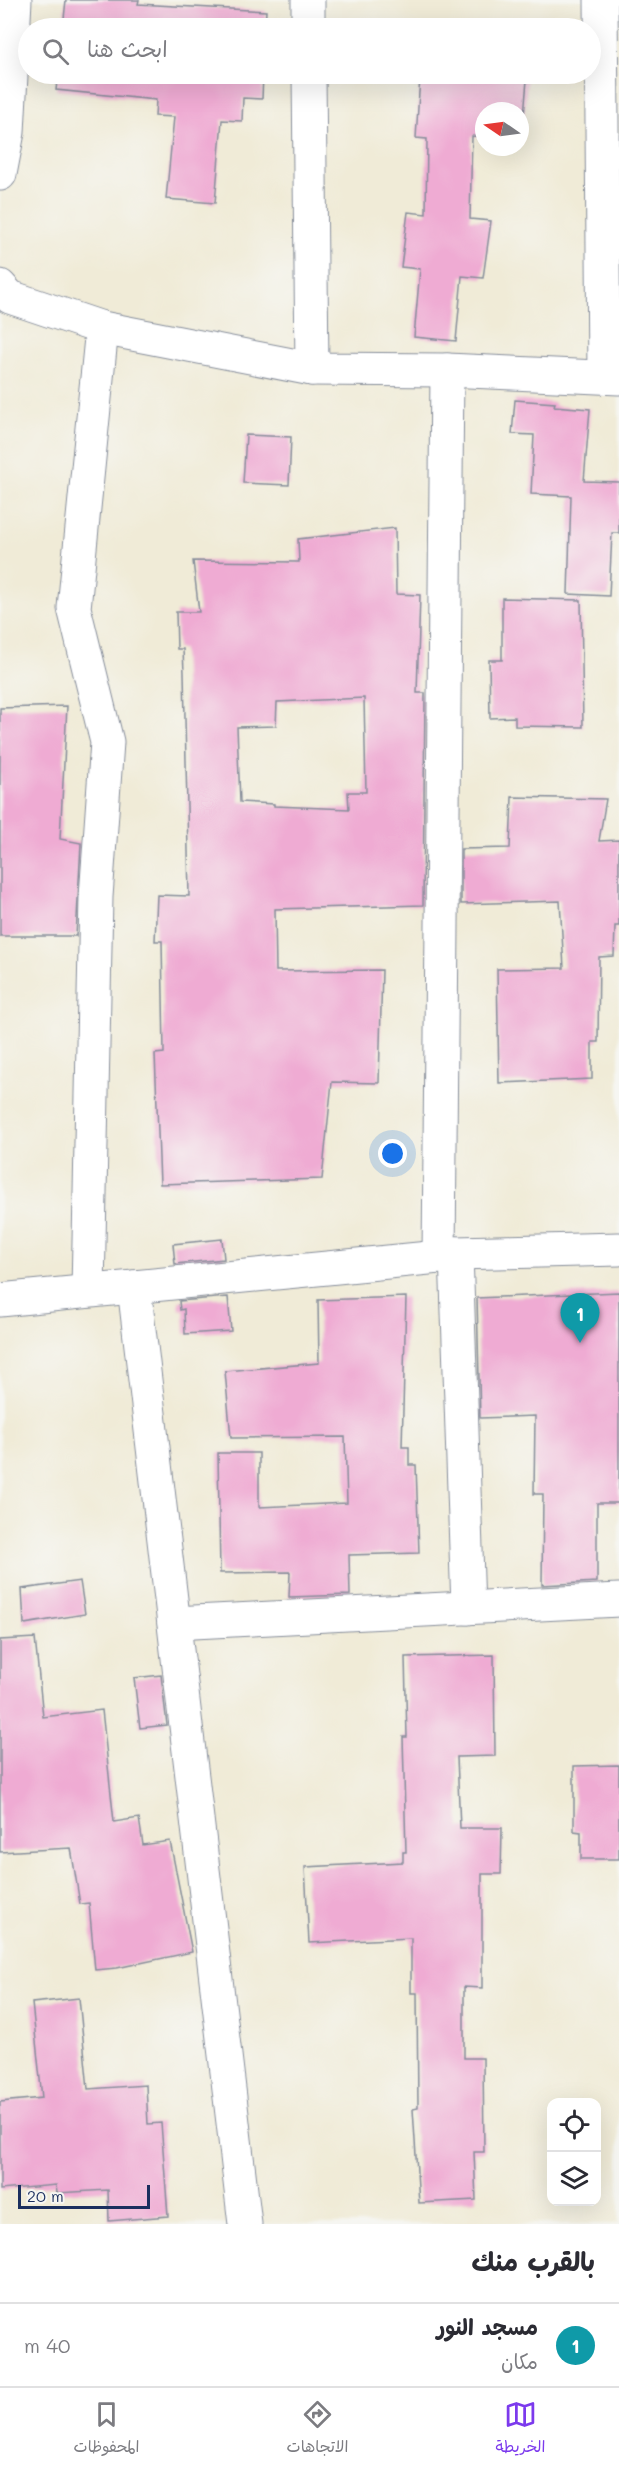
<!DOCTYPE html>
<html lang="ar">
<meta charset="utf-8">
<style>
body{margin:0;font-family:Mali,"Playpen Sans Arabic",sans-serif;background:#f2f2f3;color:#2b2b33;direction:rtl}
.controls{position:absolute;right:18px;bottom:18px;display:grid;overflow:hidden;border-radius:12px;box-shadow:0 6px 24px #0002}
.controls button{width:54px;height:54px;display:grid;place-items:center;padding:0;border:0;border-bottom:2px solid #e1e1e2;background:#fff;color:#2b2b33;font:30px sans-serif}
.compass{position:absolute;left:475px;top:102px;width:54px;height:54px;border-radius:50%;background:#fff;box-shadow:0 6px 24px #0002;rotate:283deg}
.scale{position:absolute;left:18px;bottom:15px;width:132px;box-sizing:border-box;padding-left:6px;border:3px solid #1b2f5e;border-top:0;font-size:16px;line-height:21px;white-space:nowrap;color:#1b2f5e;-webkit-text-stroke:4px #f6f6f2;paint-order:stroke}
.you{position:absolute;left:393px;top:1154px;width:21px;height:21px;margin:-15px;border:4px solid #fff;border-radius:50%;background:#1a73e8;box-shadow:0 0 0 9px #1a73e833}
.badge{display:grid;place-items:center;width:39px;height:39px;border-radius:50%;background:#7c3aed;color:#fff;font-size:20px;font-weight:700}
.pin{position:absolute;translate:-50% -50px;filter:drop-shadow(0 2px 3px #0008)}
.pin::after{content:'';position:absolute;top:32px;width:21px;height:18px;background:inherit;clip-path:polygon(0 0,100% 0,50% 100%)}
.list{margin:0;padding:0;list-style:none}
h2{display:flex;justify-content:space-between;align-items:center;height:78px;margin:0;padding:0 24px;font-size:26px}
h2 small{font-size:20px;font-weight:400;color:#7c7c81}
.list li{display:grid;grid-template-columns:39px 1fr auto;gap:18px;align-items:center;box-sizing:border-box;height:84px;padding:0 24px;border-top:2px solid #e1e1e2}
.list b{display:block;font-size:22px;white-space:nowrap}
.list p{margin:0;font-size:20px;white-space:nowrap;color:#7c7c81}
.list em{font-size:20px;font-style:normal;color:#7c7c81}
.icon{flex:none;width:33px;height:33px;fill:none;stroke:currentColor;stroke-width:2;stroke-linecap:round;stroke-linejoin:round}
.map{position:relative;flex:none;width:619px;height:2224px;overflow:hidden;direction:ltr}
.search{position:absolute;background:#fff;box-shadow:0 6px 24px #0002;left:18px;right:18px;top:18px;height:66px;display:flex;align-items:center;gap:15px;box-sizing:border-box;padding:0 21px;border-radius:33px;color:#7c7c81;font-size:22px}
.sheet{height:162px;background:#fff}
nav{display:flex;justify-content:space-around;align-items:center;box-sizing:border-box;height:84px;border-top:2px solid #e1e1e2;background:#fff;font-size:16px;color:#7c7c81}
nav a{display:grid;justify-items:center;gap:3px}
nav .on{color:#7c3aed}
.map>svg:first-child{display:block}
</style>
<div class="map">
<svg width="619" height="2224" viewBox="0 0 619 2224">
<rect width="100%" height="100%" fill="#f6f6f2"/>
<filter id="ink" filterUnits="userSpaceOnUse"><feTurbulence type="fractalNoise" baseFrequency=".0167" numOctaves="2"/><feDisplacementMap in="SourceGraphic" scale="12" xChannelSelector="R" yChannelSelector="G"/><feConvolveMatrix kernelMatrix="1 2 1 2 8 2 1 2 1" color-interpolation-filters="sRGB"/></filter>
<filter id="wash" filterUnits="userSpaceOnUse"><feTurbulence type="fractalNoise" baseFrequency=".008" numOctaves="4" result="noise"/><feDisplacementMap in="SourceGraphic" scale="24" xChannelSelector="R" yChannelSelector="G"/><feGaussianBlur stdDeviation="1.35" result="paint"/><feColorMatrix in="noise" values="0 0 0 0 0 0 0 0 0 0 0 0 0 0 0 0 0 1.4 0 .05"/><feComposite in="paint" operator="in"/></filter>
<g filter="url(#wash)">
<rect width="100%" height="100%" fill="#f0ebd7"/>
<g id="blocks">
<!-- building -->
<g fill="#efabd3" fill-rule="evenodd">
<polygon points="66,0 139,0 138,4 266,11 265,28 63,28"/>
<polygon points="58,74 263,74 262,99 243,98 242,121 222,120 215,203 166,199 174,117 155,116 156,100 56,90"/>
<polygon points="452,74 527,80 522,140 520,140 520,111 484,111 484,137 472,136 470,219 491,221 483,278 462,276 456,341 414,337 420,269 401,267 408,212 426,214 427,139 416,138 420,77 452,79"/>
<polygon points="515,400 555,403 554,406 590,409 584,481 619,482 619,533 612,533 609,596 568,594 571,496 531,494 534,435 512,434"/>
<polygon points="246,435 291,437 289,485 243,483"/>
<path d="M395 528 396 594 420 595 417 693H425L423 905 275 909 276 971 382 970 379 1083 332 1082 322 1179 160 1184 155 1054 164 1053 162 941H155L157 895 189 896 184 673 183 649H177L176 612H199L193 561 299 562 298 539ZM364 698 366 792H348L349 809 274 806V804L240 802 237 727 276 726 277 702Z"/>
<polygon points="502,598 581,600 583,727 515,726 515,717 490,718 489,660 502,660"/>
<polygon points="67,706 60,839 81,843 76,936 0,936 0,708"/>
<polygon points="512,797 606,799 599,841 619,840 619,926 615,926 614,956 599,957 598,1042 592,1042 592,1079 499,1083 497,969 564,968 560,901 461,904 461,849 510,848"/>
<polygon points="222,1239 224,1259 175,1264 173,1244"/>
<polygon points="619,1292 619,1503 597,1503 597,1582 542,1585 543,1494 534,1494 535,1416 480,1418 477,1298"/>
<polygon points="228,1297 231,1331 185,1334 184,1309 180,1310 179,1301"/>
<polygon points="406,1297 402,1447 409,1447 409,1465 416,1465 419,1553 349,1555 350,1595 289,1597 290,1572 220,1573 218,1453 259,1453 259,1507 347,1503 345,1437 231,1438 225,1371 319,1363 318,1300"/>
<polygon points="80,1581 85,1614 24,1624 22,1589"/>
<polygon points="35,1638 43,1717 102,1710 114,1822 139,1818 143,1845 170,1841 192,1952 117,1968 95,1970 89,1903 80,1904 71,1848 0,1852 0,1640"/>
<polygon points="494,1655 495,1756 457,1757 460,1828 502,1828 501,1874 482,1874 482,1988 464,1987 464,2058 483,2058 484,2152 474,2152 476,2200 419,2203 413,2109 418,2108 417,1993 411,1993 411,1938 309,1943 305,1867 403,1862 403,1852 406,1852 403,1737 407,1737 405,1657"/>
<polygon points="161,1675 167,1725 140,1728 134,1678"/>
<polygon points="619,1765 619,1859 581,1859 581,1832 574,1831 574,1766"/>
<polygon points="79,1998 88,2089 146,2085 148,2124 161,2123 168,2216 109,2221 108,2190 57,2193 56,2185 0,2190 0,2102 42,2098 32,2003"/>
</g>
</g>
</g>
<g filter="url(#ink)">
<use href="#blocks" fill-opacity="0" stroke="#868d9a" stroke-width="1.5"/>
<g fill="none" stroke-linecap="round" stroke-linejoin="round">
<!-- street casing -->
<g stroke="#868d9a" stroke-width="35">
<g id="street">
<polyline points="308,0 308,28"/>
<polyline points="601,0 604,376"/>
<polyline points="309,74 312,369"/>
<polyline points="0,174 8,132 15,0"/>
<polyline points="0,286 10,297 102,328 312,369 447,370 619,378"/>
<polyline points="456,1253 468,1608"/>
<polyline points="439,1257 447,370"/>
<polyline points="134,1287 245,2224"/>
<polyline points="88,1291 96,897 107,742 74,608 102,328"/>
<polyline points="0,1300 439,1257 456,1253 619,1249"/>
<polyline points="174,1623 619,1600"/>
</g>
</g>
<!-- street -->
<use href="#street" stroke="#fff" stroke-width="33"/>
</g>
</g>
</svg>
<div class="controls">
<button><svg class="icon" aria-label="locate" viewBox="0 0 24 24"><circle cx="12" cy="12" r="6"/><path d="M12 2v4M12 18v4M2 12h4M18 12h4"/></svg></button>
<button><svg class="icon" aria-label="layers" viewBox="0 0 24 24"><path d="M12 4l9 5-9 5-9-5zM3 14l9 5 9-5"/></svg></button>
</div>
<svg class="compass" viewBox="-18 -18 36 36"><path d="M0-13l5 13h-10z" fill="#e53935"/><path d="M0 13l5-13h-10z" fill="#7c7c81"/></svg>
<div class="scale">20 m</div>
<div class="you"></div>
<div class="pin badge" style="left:580px;top:1343px;background:#0f9aa8">1</div>
<div class="search"><svg class="icon" aria-label="search" viewBox="0 0 24 24"><circle cx="10" cy="10" r="6"/><path d="M15 15l6 6"/></svg>ابحث هنا</div>
</div>
<section class="sheet">
<h2>بالقرب منك<small></small></h2>
<ul class="list">
<li><span class="badge" style="background:#0f9aa8">1</span><div><b>مسجد النور</b><p>مكان</p></div><em>40 m</em></li>
</ul>
</section>
<nav>
<a class="on"><svg class="icon" aria-label="map" viewBox="0 0 24 24"><path d="M3 6l6-2 6 2 6-2v14l-6 2-6-2-6 2zM9 4v14M15 6v14"/></svg>الخريطة</a>
<a><svg class="icon" aria-label="directions" viewBox="0 0 24 24"><path d="M12 3l9 9-9 9-9-9zM9 14v-3h6M13 9l2 2-2 2"/></svg>الاتجاهات</a>
<a><svg class="icon" aria-label="saved" viewBox="0 0 24 24"><path d="M7 4h10v16l-5-4-5 4z"/></svg>المحفوظات</a>
</nav>
